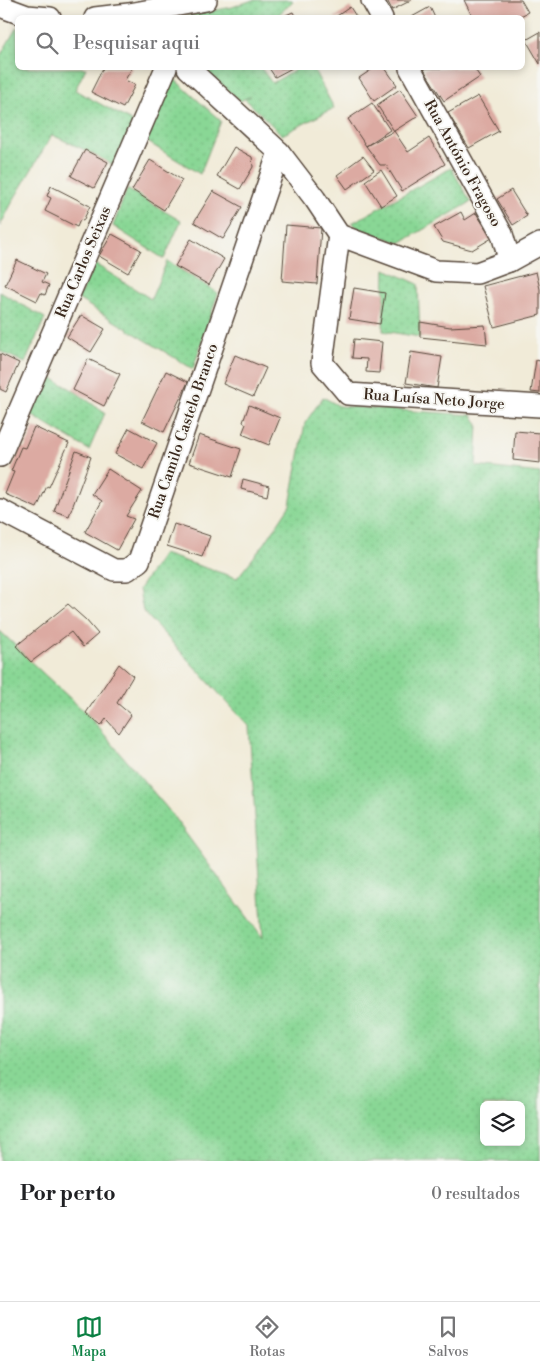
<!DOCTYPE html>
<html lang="pt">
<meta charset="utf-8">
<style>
body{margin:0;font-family:"Libre Bodoni",serif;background:#f2f2f2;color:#202124}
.controls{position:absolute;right:15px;bottom:15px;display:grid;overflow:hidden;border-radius:8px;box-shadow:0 2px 8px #0003}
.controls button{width:45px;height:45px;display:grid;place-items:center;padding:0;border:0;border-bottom:1px solid #e0e0e0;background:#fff;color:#202124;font:25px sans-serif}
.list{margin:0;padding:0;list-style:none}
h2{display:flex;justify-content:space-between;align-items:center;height:65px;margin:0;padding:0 20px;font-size:21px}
h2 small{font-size:16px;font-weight:400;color:#757577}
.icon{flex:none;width:28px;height:28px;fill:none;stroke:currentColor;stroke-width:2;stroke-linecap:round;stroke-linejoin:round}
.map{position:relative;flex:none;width:540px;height:1161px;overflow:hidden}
.search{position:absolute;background:#fff;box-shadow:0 2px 8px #0003;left:15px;right:15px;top:15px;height:55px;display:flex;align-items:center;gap:12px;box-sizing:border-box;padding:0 18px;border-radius:8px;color:#757577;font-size:19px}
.sheet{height:140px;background:#fff}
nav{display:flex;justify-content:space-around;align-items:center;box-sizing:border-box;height:70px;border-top:1px solid #e0e0e0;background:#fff;font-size:14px;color:#757577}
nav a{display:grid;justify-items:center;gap:2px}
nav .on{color:#0b8043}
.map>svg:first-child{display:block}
</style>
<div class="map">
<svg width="540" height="1161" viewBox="0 0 540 1161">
<defs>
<pattern id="grass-dots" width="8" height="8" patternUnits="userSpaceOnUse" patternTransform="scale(1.25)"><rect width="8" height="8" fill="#89d795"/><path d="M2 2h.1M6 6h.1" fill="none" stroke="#77b980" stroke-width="1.8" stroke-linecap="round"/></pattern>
</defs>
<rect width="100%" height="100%" fill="#f6f6f2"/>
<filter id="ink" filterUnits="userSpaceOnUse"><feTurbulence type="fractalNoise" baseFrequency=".02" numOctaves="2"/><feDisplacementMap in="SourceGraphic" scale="10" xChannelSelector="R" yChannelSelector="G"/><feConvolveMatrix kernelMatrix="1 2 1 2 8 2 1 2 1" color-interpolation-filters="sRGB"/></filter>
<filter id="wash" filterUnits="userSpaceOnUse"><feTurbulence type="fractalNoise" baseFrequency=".0096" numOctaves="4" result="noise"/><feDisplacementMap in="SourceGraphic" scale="20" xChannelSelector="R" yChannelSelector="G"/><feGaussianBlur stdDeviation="1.12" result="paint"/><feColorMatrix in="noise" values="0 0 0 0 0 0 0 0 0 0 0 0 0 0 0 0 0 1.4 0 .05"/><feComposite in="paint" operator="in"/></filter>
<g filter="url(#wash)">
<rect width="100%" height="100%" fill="#f1ebd8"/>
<!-- grass -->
<g fill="url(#grass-dots)" stroke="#62805a" fill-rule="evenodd">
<polygon points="253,0 292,0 293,1 276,17 182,17 232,7"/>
<polygon points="17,27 18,68 86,68 75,90 133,122 113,165 85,150 52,135 14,199 0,226 0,56"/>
<polygon points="203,68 261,68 272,83 299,68 313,68 334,108 282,135 245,99 251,96 240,101"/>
<polygon points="173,78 221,121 200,174 146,141"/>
<polygon points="451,168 471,202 400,243 358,228 352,223"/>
<polygon points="127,189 181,221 164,259 113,226"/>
<polygon points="167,261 218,293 193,369 78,299 95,264 151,299"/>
<polygon points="385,269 418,284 420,337 383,331"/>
<polygon points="0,292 45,318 25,363 0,351"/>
<polygon points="46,375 73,390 105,413 89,450 28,413"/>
<path d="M323 397 339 406 472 415 478 424 476 466 540 473V1161H0V631L16 646 31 662 86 713 167 808 263 938 249 726 143 611 139 589 163 554 237 578 265 543 290 505 305 423ZM484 1105H521V1142H484Z"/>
</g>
<g id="blocks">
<!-- building -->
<g fill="#dcaaa2">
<polygon points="387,0 412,0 392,10"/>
<polygon points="464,0 521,0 528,12 517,18 473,18"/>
<polygon points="350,7 357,18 334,18"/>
<polygon points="430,7 435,18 410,18"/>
<polygon points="293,12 296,18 279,18"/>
<polygon points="540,32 540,64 526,40"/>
<polygon points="103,68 132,68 125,80 135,85 123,108 91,92"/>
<polygon points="269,68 292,68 275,77"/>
<polygon points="374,68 385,68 397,85 374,101 359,78"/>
<polygon points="427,68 474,68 480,77 444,101 424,70"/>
<polygon points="400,89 418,116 394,131 377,105"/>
<polygon points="478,96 499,131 469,148 448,113"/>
<polygon points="372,103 390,130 366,146 348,119"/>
<polygon points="394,131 408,152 429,138 445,164 402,191 386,165 380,165 366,146"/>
<polygon points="234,147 252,157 253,167 240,189 217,176"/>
<polygon points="85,150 108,162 94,188 71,176"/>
<polygon points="363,156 374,170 347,189 337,175"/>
<polygon points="150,160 182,180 164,210 132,190"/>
<polygon points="381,170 397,196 381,206 365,181"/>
<polygon points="51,186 90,206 83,221 80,220 77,227 45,211 51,198 47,196"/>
<polygon points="511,190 527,216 513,225 497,199"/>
<polygon points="213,191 242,207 223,239 194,222"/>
<polygon points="461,212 465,220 476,213 492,238 472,250 443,242 434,227"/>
<polygon points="286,225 321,228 317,284 282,281"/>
<polygon points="112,234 141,250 128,273 99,256"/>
<polygon points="191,239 224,259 209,285 175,266"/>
<polygon points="17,260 46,274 42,282 49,285 45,295 41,293 37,301 5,285"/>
<polygon points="536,272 540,289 540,315 494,327 483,286"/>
<polygon points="354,288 385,293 380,324 349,319"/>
<polygon points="81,315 105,329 91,352 67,337"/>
<polygon points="420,322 450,327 485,325 487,344 420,337"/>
<polygon points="354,339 382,342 379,373 366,372 367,359 352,358"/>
<polygon points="411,352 442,357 437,388 406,383"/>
<polygon points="0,354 19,363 6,392 0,389"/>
<polygon points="235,355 266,368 253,397 223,384"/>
<polygon points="88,359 120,374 104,406 73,390"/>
<polygon points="536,360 540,361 540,393 531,392"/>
<polygon points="166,371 188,382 164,432 142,421"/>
<polygon points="249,405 280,418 269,445 242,434 246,424 243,422"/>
<polygon points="34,427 69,443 49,487 47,486 37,508 5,494 14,472 11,471 21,447 25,448"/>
<polygon points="129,428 157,443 143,469 115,454"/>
<polygon points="515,431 540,433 540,463 513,460"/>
<polygon points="199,435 241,449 232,477 189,463"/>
<polygon points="76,451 91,457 69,516 54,511"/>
<polygon points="108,469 142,491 126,516 134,519 117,550 85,532 102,501 92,494"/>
<polygon points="243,479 269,486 267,496 241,489"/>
<polygon points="174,524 210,536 202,557 167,546"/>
<polygon points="68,604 86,620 98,634 83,647 71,632 31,662 16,646"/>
<polygon points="119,664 133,676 117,703 131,715 119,733 106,719 101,726 86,713"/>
</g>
</g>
</g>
<g filter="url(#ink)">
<use href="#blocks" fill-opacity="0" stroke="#56473a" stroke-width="1"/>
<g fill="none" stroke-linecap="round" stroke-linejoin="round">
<!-- minor casing -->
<g stroke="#56473a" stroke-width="24">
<g id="minor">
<polyline points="372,0 382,18"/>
<polyline points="0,6 27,16 50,18"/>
<polyline points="95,18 129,14 206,0"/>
<polyline points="188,68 279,152 315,199 339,235 436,271 477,273 509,261 540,244"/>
<polyline points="410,68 502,234 508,255 509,261"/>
<polyline points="339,235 322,363 348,394 540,406"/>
<polyline points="0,456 166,68"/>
<polyline points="0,510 114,570 127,570 139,561 279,152"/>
</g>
</g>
<!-- minor -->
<use href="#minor" stroke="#fff" stroke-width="21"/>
</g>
</g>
<g text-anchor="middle" stroke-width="4" stroke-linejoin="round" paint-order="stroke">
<!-- street labels -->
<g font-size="15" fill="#3b2a1e" stroke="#f6f6f2">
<text transform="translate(463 163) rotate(61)" y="5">Rua António Fragoso</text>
<text transform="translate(83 262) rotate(-67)" y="5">Rua Carlos Seixas</text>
<text transform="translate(434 399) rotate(4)" y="5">Rua Luísa Neto Jorge</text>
<text transform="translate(183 431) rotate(-71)" y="5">Rua Camilo Castelo Branco</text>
</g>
</g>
</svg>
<div class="controls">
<button><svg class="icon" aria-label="layers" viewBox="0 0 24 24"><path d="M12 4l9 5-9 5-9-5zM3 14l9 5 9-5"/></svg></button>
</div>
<div class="search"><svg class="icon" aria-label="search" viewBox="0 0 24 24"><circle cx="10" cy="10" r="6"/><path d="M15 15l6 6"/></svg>Pesquisar aqui</div>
</div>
<section class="sheet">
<h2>Por perto<small>0 resultados</small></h2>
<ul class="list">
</ul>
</section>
<nav>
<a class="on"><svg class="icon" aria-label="map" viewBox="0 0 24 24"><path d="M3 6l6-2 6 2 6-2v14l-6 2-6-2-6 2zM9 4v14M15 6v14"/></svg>Mapa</a>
<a><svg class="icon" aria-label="directions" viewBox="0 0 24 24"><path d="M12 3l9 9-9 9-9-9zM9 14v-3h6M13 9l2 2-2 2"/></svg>Rotas</a>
<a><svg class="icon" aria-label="saved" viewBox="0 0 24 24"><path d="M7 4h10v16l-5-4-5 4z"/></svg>Salvos</a>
</nav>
